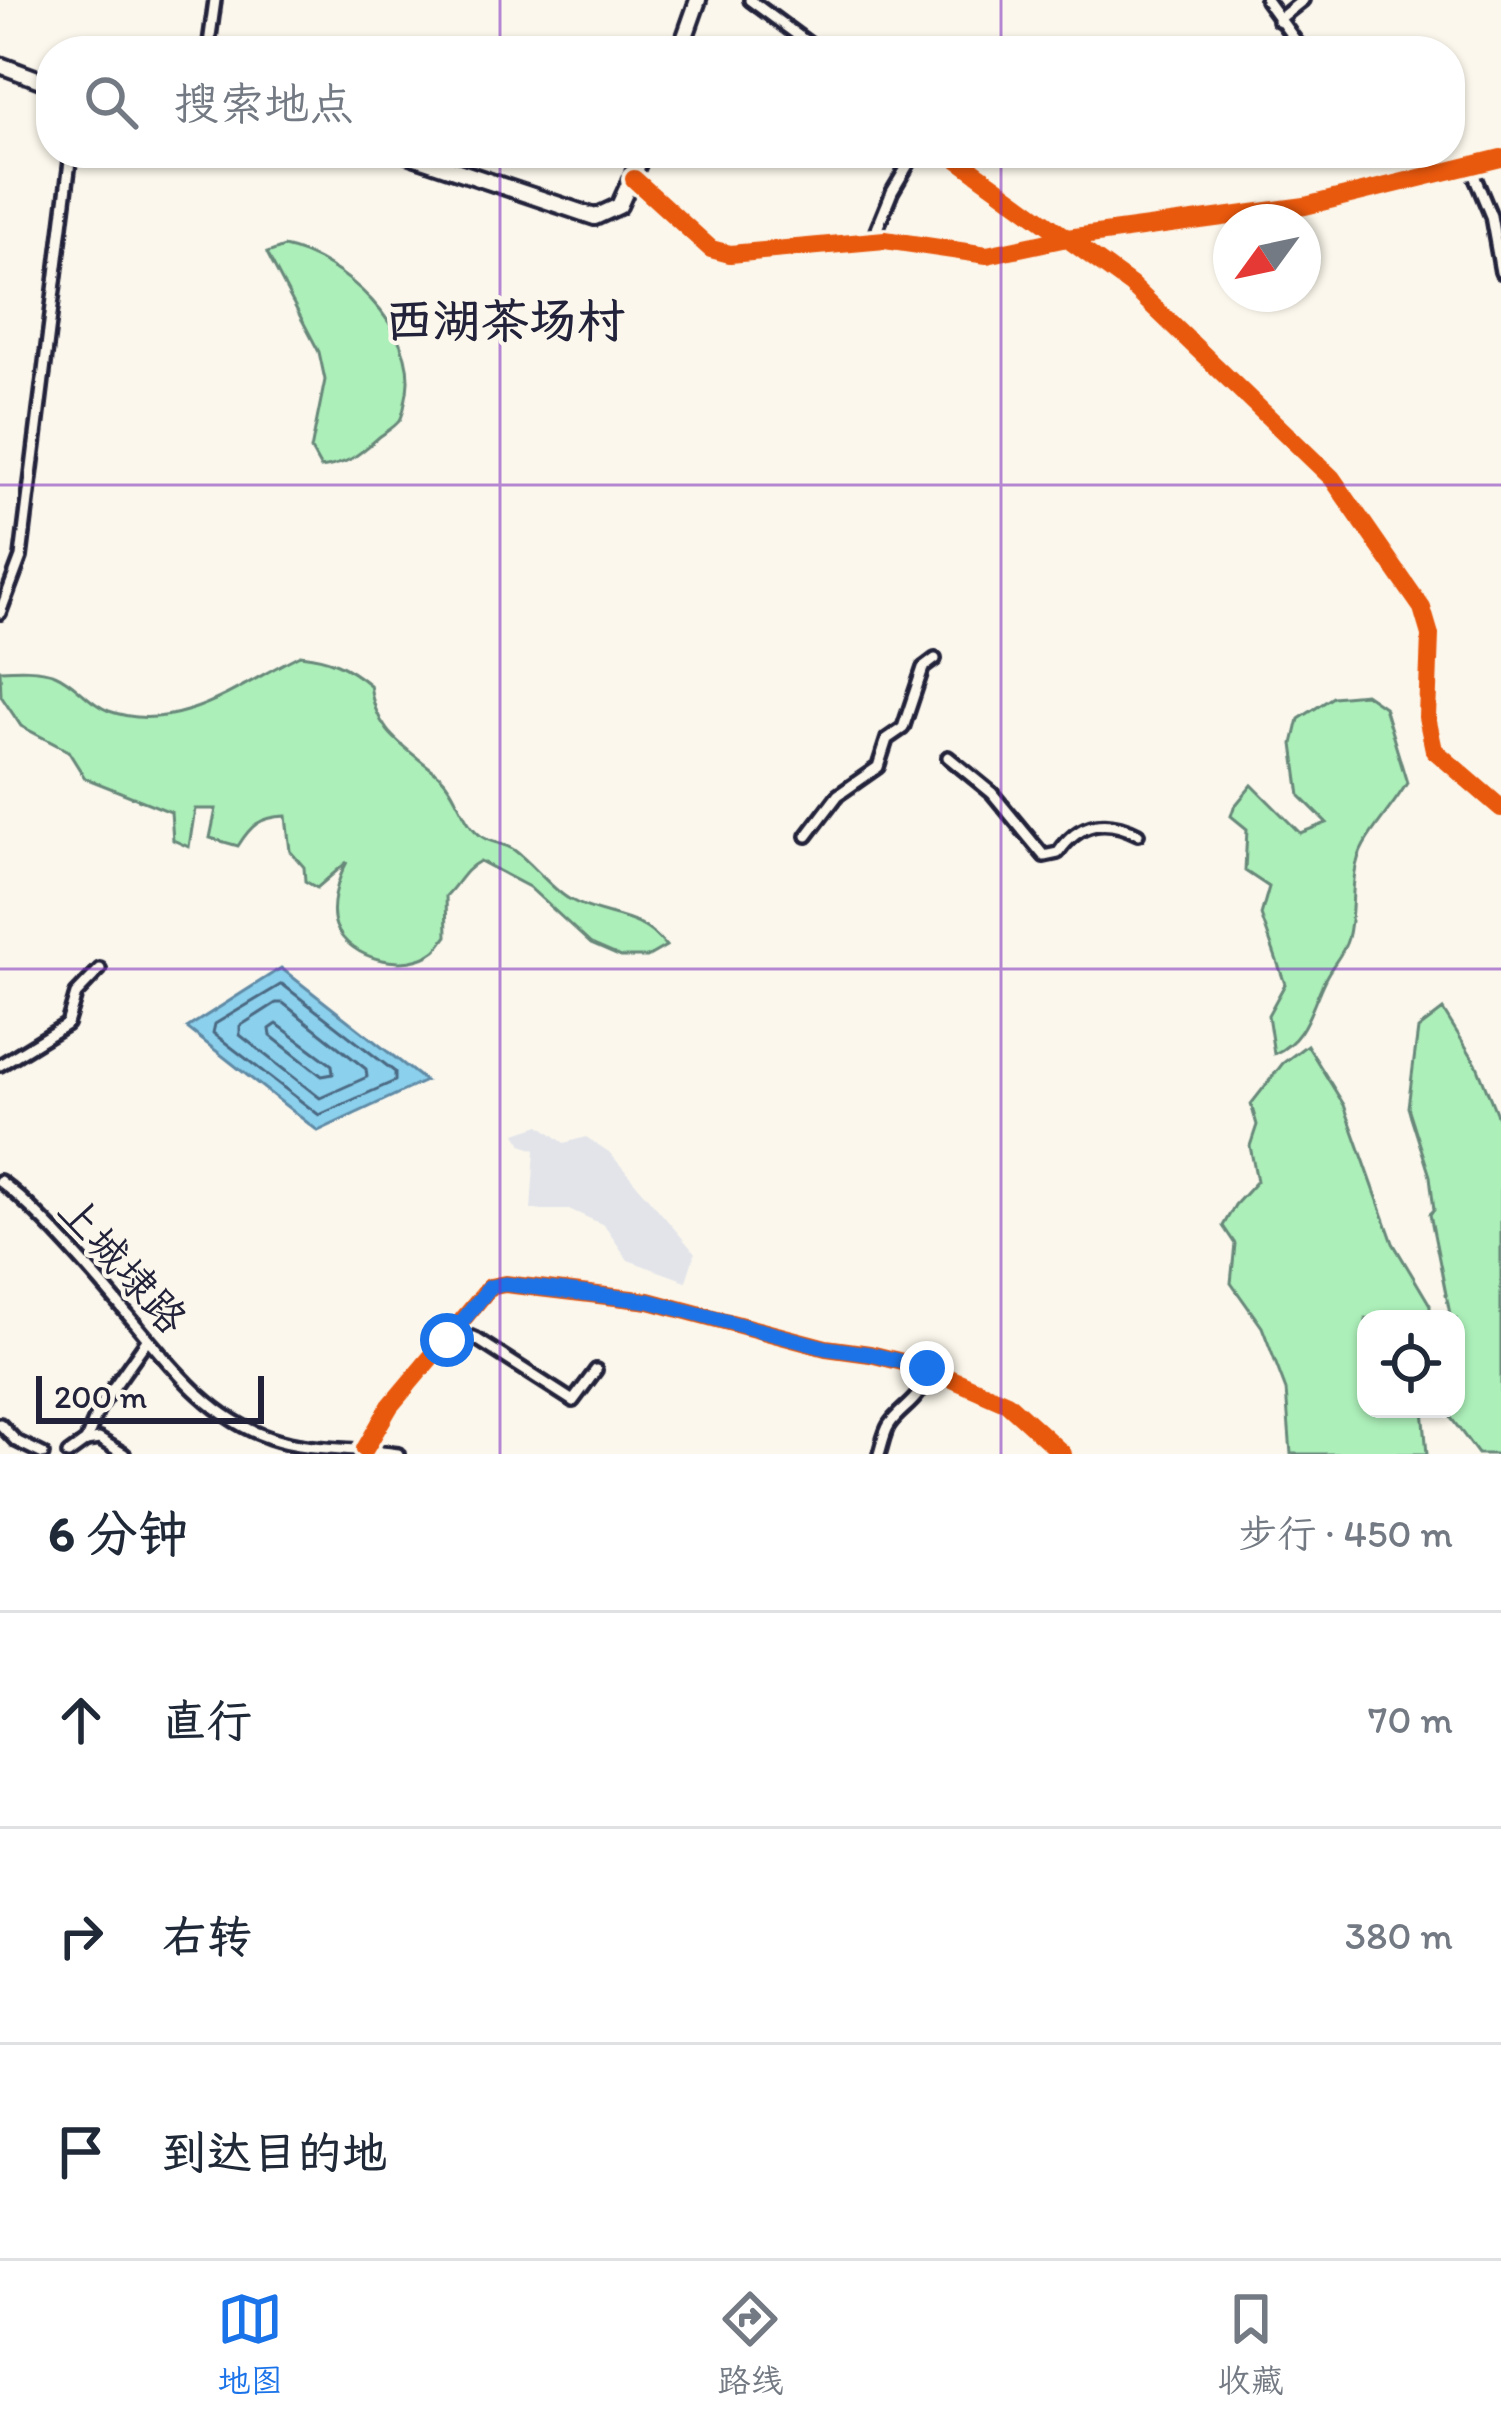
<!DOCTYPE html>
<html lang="zh">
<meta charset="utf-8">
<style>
body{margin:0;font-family:Itim,"LXGW WenKai TC",sans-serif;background:#f6f6f7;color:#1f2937}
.controls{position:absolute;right:36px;bottom:36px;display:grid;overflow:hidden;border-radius:24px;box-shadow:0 3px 9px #0004}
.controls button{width:108px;height:108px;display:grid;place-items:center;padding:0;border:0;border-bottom:3px solid #e0e1e3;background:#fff;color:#1f2937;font:60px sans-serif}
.compass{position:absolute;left:1213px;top:204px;width:108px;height:108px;border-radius:50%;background:#fff;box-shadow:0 3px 9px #0004;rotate:237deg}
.scale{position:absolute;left:36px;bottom:30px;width:228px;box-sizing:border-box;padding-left:12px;border:6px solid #22223b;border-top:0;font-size:33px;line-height:42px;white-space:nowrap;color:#22223b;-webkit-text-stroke:9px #fbf7ec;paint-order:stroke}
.stop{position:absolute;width:36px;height:36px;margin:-27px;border:9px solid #1a73e8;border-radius:50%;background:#fff}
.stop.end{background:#1a73e8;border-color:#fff;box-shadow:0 3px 12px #0008}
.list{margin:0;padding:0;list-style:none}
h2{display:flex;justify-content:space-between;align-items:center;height:156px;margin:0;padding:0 48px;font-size:51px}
h2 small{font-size:39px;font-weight:400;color:#747a83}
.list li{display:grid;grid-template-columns:78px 1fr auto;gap:36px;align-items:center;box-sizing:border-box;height:216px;padding:0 48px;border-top:3px solid #e0e1e3}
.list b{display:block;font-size:45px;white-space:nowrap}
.list em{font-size:39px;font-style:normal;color:#747a83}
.icon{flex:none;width:66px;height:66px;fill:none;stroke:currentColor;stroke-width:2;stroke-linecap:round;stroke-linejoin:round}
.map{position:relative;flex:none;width:1501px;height:1454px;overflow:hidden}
.search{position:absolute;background:#fff;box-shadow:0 3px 9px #0004;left:36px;right:36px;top:36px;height:132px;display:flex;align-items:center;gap:30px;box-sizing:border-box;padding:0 42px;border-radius:48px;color:#747a83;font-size:45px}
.sheet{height:804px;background:#fff}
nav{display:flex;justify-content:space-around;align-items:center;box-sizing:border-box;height:168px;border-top:3px solid #e0e1e3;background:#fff;font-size:33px;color:#747a83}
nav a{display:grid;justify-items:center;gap:6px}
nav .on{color:#1a73e8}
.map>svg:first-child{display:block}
</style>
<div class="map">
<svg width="1501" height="1454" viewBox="0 0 1501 1454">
<rect width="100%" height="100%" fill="#fbf7ec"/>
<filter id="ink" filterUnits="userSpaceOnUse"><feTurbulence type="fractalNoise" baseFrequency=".00833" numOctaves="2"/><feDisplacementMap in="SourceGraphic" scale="24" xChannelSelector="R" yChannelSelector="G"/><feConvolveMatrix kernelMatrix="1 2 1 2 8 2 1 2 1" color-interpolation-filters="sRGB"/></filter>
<g filter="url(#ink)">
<!-- built -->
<polygon fill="#e2e4ea" points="540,1125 564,1143 586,1137 609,1152 695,1253 686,1281 628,1260 604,1225 571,1210 531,1210 535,1150 522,1145 516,1133"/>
<!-- green -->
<g fill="#acefb9" stroke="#67887a" stroke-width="3">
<path d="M284 247C342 259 418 328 407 393 405 401 404 414 400 420 395 427 384 433 378 438 356 457 350 463 321 468L311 450 325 380 319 352 267 253Z"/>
<path d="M300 655C329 658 347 666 370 685 376 735 405 746 440 776 457 791 461 821 481 836 490 843 504 843 514 850 533 864 550 888 569 899 606 920 636 910 666 946L647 957H621L591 944 529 887 480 861C463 870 459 883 446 896L447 936C443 941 440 947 435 951 407 973 349 960 336 926 329 908 338 878 347 862L317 888 305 881 304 867 290 851 286 816C260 817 251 825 238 846L210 838 216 809H195L189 847 173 840 171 812 85 778 68 751 21 726 1 696 0 670C17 669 39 668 55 674 75 682 89 704 109 711 178 736 242 683 300 655Z"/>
<path d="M1365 694 1384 707 1407 783C1394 805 1376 824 1364 845 1348 873 1356 909 1348 938 1344 954 1332 964 1325 979 1310 1009 1307 1039 1274 1054L1268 1015 1285 984 1261 915 1269 887 1245 871 1247 829 1231 816 1234 807 1252 785 1300 833 1327 823 1300 796 1293 744 1299 719 1333 697Z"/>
<polygon points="1443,1010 1476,1063 1501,1125 1501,1454 1478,1454 1448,1414 1448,1409 1456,1409 1456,1319 1451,1319 1430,1214 1434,1210 1430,1176 1408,1107 1418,1029"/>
<polygon points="1307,1045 1344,1105 1393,1243 1430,1305 1430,1319 1366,1319 1366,1409 1423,1409 1427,1454 1291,1454 1286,1390 1262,1327 1231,1283 1235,1244 1223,1226 1235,1205 1257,1181 1250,1146 1257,1125 1251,1104 1283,1063"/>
</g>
<!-- water -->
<polygon fill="#8bd0ec" stroke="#618aa5" stroke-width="3" points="281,968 425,1081 318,1131 187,1028"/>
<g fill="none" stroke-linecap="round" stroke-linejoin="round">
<!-- shore -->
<g stroke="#4c6882" stroke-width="3">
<polygon points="282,984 395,1072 395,1081 319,1115 213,1033 215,1024"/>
<polygon points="276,1003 283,1003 366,1069 367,1077 320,1098 240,1035 240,1026"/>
<polygon points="277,1024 332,1065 333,1074 322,1076 271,1036 270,1029"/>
</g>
<!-- street casing -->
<g stroke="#22223b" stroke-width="18">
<g id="street">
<polyline points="750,0 819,51"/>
<polyline points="1266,0 1303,51"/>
<polyline points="1278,20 1303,0"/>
<polyline points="208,51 215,0"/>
<polyline points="949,153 1131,285 1332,478 1422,608 1430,635 1427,717 1434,750 1501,808"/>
<polyline points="1416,153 1430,175"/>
<polyline points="1471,168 1491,216 1501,272"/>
<polyline points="634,179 711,249 730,254 885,240 987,255 1067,238 1305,206 1501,158"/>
<polyline points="872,241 892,192 915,153"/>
<polyline points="0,613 21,557 71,153"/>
<path d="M948 757 992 793 1044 856 1058 853C1080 821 1106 818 1138 834"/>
<polyline points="807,836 838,795 878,767 887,739 903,728 923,668 935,659"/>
<polyline points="0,1065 67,1024 76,994 100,969"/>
<path d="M0 1181C41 1212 93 1273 127 1314 168 1362 207 1417 270 1438 311 1452 356 1447 398 1454"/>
<polyline points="455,1330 478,1340 573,1401 596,1370"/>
<polyline points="0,1424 16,1441 43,1454"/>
<polyline points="86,1441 99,1439 124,1454"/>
<polyline points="365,1449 390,1406 490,1287 505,1284 649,1301 826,1348 870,1354 927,1368 1007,1403 1063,1454"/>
<polyline points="68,1454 86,1441 99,1408 147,1340"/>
<path d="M879 1454C882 1445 884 1433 889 1425 902 1405 924 1401 927 1368"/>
</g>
</g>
<!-- secondary casing -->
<g stroke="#22223b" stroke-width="22">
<g id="secondary">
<polyline points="680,51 698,0"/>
<polyline points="0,65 51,84"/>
<polyline points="404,153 595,217 619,206 643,153"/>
</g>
</g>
<!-- street -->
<use href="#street" stroke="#fbf7ec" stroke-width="9"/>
<!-- secondary -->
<use href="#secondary" stroke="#fbf7ec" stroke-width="14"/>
<!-- cycleway casing -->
<g stroke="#fbf7ec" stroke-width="26">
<g id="cycleway">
<polyline points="949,153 1131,285 1332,478 1422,608 1430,635 1427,717 1434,750 1501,808"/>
<polyline points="634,179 711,249 730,254 885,240 987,255 1067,238 1305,206 1501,158"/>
<polyline points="365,1449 390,1406 490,1287 505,1284 649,1301 826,1348 870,1354 927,1368 1007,1403 1063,1454"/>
</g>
</g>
<!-- cycleway -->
<use href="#cycleway" stroke="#e8590c" stroke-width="18"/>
</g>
</g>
<g fill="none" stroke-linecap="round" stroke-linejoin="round" filter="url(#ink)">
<!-- route -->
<polyline stroke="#1a73e8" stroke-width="15" points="447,1340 490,1287 505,1284 649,1301 826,1348 870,1354 927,1368"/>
</g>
<!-- grid -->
<path fill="none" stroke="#7b2cbf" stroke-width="3" stroke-opacity="0.55" d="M500 0V51M1001 0V51M500 153V1454M1001 153V1454M0 485H1501M0 969H1501"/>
<g text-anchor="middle" stroke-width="9" stroke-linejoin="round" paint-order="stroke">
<!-- street labels -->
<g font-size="42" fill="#22223b" stroke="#fbf7ec">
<text transform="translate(123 1264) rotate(48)" y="15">上城埭路</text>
</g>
<!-- quarter labels -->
<g font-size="48" font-weight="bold" fill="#22223b" stroke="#fbf7ec">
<text x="505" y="337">西湖茶场村</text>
</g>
</g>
</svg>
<div class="controls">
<button><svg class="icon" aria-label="locate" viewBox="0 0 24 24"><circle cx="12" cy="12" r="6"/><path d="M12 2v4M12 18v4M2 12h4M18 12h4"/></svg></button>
</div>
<svg class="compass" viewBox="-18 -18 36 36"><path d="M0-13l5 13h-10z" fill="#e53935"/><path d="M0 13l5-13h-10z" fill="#747a83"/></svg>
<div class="scale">200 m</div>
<div class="stop" style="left:447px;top:1340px"></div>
<div class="stop end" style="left:927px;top:1368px"></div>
<div class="search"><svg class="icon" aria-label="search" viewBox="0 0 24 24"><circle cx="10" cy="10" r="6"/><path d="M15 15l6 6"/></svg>搜索地点</div>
</div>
<section class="sheet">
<h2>6 分钟<small>步行 · 450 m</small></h2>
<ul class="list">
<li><svg class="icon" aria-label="ahead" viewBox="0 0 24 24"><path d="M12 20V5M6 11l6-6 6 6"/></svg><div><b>直行</b></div><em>70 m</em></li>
<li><svg class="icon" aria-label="right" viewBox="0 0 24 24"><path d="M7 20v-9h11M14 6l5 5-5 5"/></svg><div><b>右转</b></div><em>380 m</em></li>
<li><svg class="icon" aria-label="arrive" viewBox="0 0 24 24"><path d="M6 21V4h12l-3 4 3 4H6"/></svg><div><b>到达目的地</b></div></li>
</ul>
</section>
<nav>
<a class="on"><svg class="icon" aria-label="map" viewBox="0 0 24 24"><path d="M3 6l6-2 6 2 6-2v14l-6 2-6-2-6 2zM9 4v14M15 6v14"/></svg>地图</a>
<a><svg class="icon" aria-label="directions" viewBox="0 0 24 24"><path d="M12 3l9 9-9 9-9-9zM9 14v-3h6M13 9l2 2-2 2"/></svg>路线</a>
<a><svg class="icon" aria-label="saved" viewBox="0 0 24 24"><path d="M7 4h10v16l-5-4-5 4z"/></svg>收藏</a>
</nav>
